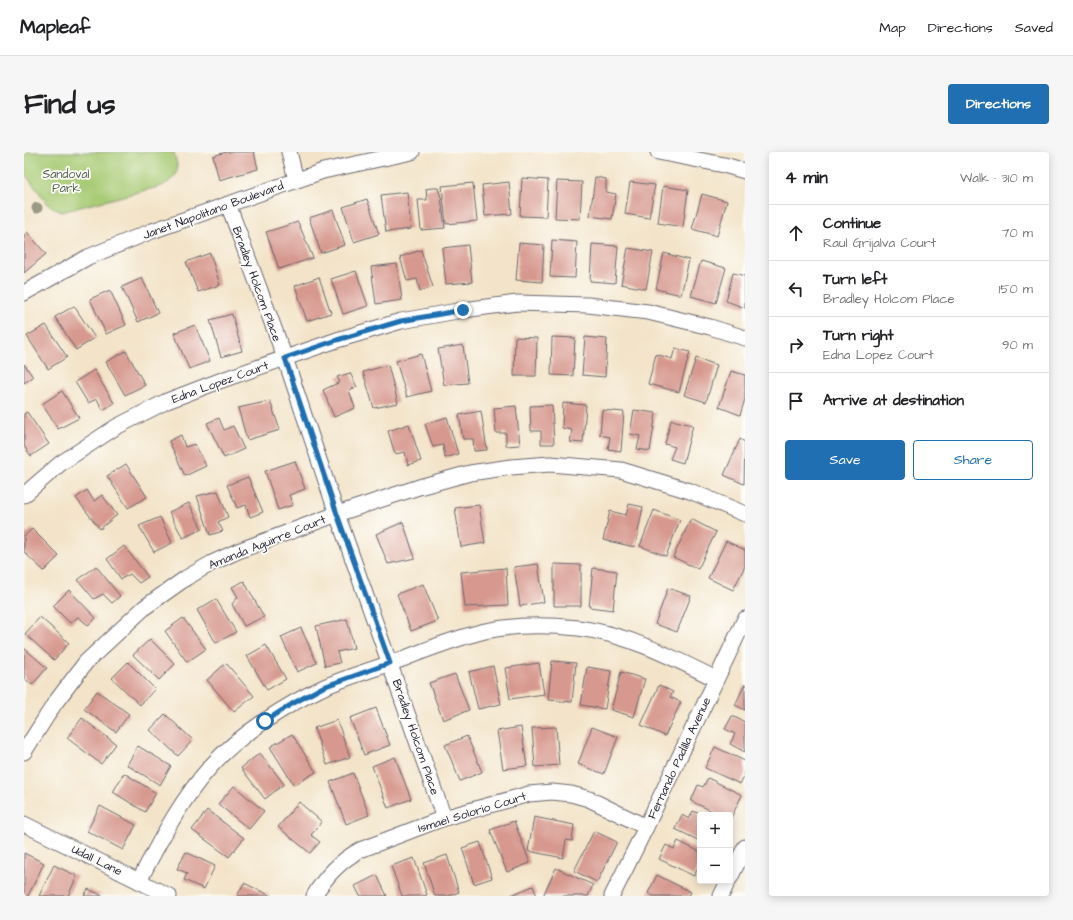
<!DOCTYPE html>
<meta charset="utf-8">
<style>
body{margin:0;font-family:"Architects Daughter",sans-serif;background:#f6f6f6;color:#202124}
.controls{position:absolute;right:12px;bottom:12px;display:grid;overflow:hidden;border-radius:4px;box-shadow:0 2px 10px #0003}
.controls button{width:36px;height:36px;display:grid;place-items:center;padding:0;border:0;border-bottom:1px solid #e0e0e0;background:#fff;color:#202124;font:20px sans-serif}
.stop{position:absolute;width:12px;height:12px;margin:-9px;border:3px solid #1f6fb2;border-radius:50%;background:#fff}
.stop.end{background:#1f6fb2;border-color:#fff;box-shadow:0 1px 4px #0008}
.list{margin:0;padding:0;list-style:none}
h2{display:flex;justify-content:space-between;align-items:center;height:52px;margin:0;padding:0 16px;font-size:17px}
h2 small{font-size:13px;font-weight:400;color:#757577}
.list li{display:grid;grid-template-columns:26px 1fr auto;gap:12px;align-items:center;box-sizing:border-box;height:56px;padding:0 16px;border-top:1px solid #e0e0e0}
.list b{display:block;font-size:15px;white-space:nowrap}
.list p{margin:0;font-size:13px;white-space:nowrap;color:#757577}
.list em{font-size:13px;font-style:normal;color:#757577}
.actions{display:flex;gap:8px;padding:12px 16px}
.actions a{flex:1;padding:9px 0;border:1px solid #1f6fb2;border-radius:4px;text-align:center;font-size:14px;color:#1f6fb2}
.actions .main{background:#1f6fb2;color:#fff}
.icon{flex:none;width:22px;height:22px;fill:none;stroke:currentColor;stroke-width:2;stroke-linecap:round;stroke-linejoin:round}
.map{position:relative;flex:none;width:721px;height:744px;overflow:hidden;border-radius:4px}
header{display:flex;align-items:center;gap:24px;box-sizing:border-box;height:56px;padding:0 20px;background:#fff;border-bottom:1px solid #e0e0e0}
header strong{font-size:19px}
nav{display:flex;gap:22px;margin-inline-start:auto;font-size:14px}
.intro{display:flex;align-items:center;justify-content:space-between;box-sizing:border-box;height:96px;padding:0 24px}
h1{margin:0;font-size:28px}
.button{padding:10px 18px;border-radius:4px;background:#1f6fb2;color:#fff;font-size:14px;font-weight:700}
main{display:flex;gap:24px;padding:0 24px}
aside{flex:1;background:#fff;border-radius:4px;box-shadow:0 2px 10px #0003}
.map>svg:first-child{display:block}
</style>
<header>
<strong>Mapleaf</strong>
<nav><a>Map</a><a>Directions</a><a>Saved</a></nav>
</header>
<div class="intro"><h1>Find us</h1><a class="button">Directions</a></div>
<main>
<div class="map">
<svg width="721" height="744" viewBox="0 0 721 744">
<rect width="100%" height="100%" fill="#fdfcf7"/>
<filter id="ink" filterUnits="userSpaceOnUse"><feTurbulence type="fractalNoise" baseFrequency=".025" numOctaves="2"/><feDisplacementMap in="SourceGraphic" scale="8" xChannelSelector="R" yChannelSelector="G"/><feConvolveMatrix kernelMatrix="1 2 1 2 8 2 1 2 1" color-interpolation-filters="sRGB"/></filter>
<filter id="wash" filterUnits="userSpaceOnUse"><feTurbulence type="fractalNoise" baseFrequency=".012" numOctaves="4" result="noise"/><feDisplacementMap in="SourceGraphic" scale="16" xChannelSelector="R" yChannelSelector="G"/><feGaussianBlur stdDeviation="0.9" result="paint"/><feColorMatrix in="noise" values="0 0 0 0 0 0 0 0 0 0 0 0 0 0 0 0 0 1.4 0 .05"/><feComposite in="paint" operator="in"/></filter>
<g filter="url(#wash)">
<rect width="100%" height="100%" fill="#f3e4c9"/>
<!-- green -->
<path fill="#a8cb74" stroke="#657658" d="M0 0H150C155 19 156 23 138 34L37 60 24 52 0 21Z"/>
<g id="blocks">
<!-- building -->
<g fill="#d7998f">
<polygon points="202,0 230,0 234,17 195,28 189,4"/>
<polygon points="571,25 582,27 582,40 592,42 588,67 566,64"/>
<polygon points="498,26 524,28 522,65 496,64"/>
<polygon points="533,29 558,30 556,67 531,66"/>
<polygon points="485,30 488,62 461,64 458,33"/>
<polygon points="606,30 631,33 625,66 601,62"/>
<polygon points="449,31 453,69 422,72 418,34"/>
<polygon points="639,34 664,38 659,75 634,71"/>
<polygon points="408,36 414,36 417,45 421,76 397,78 394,48 403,48 402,37"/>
<polygon points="383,40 387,77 362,80 357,43"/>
<polygon points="678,42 703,49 693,84 668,77"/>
<polygon points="343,47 355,82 330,90 319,55"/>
<polygon points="309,58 321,93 297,101 285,66"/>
<polygon points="274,70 289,106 255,117 242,80"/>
<polygon points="3,80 22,102 0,121 0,83"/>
<polygon points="528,88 553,90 551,126 526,125"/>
<polygon points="495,91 520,93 518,130 492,128"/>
<polygon points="568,92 594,94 591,131 566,129"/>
<polygon points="444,93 448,130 422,132 418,96"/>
<polygon points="604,96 629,100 622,137 597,132"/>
<polygon points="397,98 409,135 396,139 393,127 383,129 376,105"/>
<polygon points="186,101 196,133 174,140 162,110"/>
<polygon points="640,101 665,108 657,143 632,137"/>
<polygon points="677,109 702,116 692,151 667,144"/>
<polygon points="373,112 378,148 352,152 347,115"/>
<polygon points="332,119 344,154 319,162 307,127"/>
<polygon points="709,121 721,124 721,156 702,149"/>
<polygon points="295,125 307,161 283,169 271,134"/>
<polygon points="118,126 134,161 114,170 98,135"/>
<polygon points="86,138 102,173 82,182 66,147"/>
<polygon points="50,154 71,186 52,198 31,165"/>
<polygon points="208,162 218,199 197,205 186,168"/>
<polygon points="22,173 43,205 24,217 3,184"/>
<polygon points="171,173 186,209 165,217 150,181"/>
<polygon points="491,185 513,186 512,224 490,224"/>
<polygon points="528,185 551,186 549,224 527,223"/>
<polygon points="561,185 583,187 581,225 558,223"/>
<polygon points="439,193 444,231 420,233 414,197"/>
<polygon points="651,196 666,200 655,240 624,232 632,202 648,207"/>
<polygon points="102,199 121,233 101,243 82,210"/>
<polygon points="397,202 407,239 383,245 372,209"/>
<polygon points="672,206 693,213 682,250 660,243"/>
<polygon points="0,212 9,225 0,231"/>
<polygon points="364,213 374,251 350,256 339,220"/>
<polygon points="70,218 90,251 79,258 73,247 64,251 51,230"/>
<polygon points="707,219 721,223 721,247 716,263 695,255"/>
<polygon points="326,221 333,235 325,238 331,256 310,265 299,238 316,230 313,225"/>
<polygon points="38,239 55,266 34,277 18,252"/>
<polygon points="246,249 256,278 223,288 214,256"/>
<polygon points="539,251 562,253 559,291 546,290 548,278 538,276"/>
<polygon points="528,253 530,292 517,292 517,279 507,279 506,254"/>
<polygon points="492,254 496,293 482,294 482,281 472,281 470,256"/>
<polygon points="578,258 600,260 597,299 584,297 586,285 576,283"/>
<polygon points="610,258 632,261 626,299 613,297 616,284 606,282"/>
<polygon points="457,259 463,298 450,299 449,287 439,287 435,263"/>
<polygon points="3,260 25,292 7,304 0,294 0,262"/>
<polygon points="423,265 434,302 421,306 419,293 409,295 401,272"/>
<polygon points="195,266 200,278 209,274 220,297 200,306 183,271"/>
<polygon points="647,268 669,273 659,311 646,307 651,295 641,292"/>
<polygon points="385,272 397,309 384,313 381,300 371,302 364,279"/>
<polygon points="157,283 161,295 171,292 182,314 161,324 145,289"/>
<polygon points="716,287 721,290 720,332 700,323"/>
<polygon points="271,309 281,337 265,343 269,353 254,358 241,319"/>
<polygon points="102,312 123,345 104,356 83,324"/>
<polygon points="224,325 239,360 226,365 222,353 213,356 203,333"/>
<polygon points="63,338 70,349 78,343 93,363 76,377 52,346"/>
<polygon points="194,339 204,365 194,370 199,379 186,383 173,344"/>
<polygon points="165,351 178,377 159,386 145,360"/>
<polygon points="605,352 619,355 611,395 579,388 586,359 602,363"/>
<polygon points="455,353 461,391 437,395 431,356"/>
<polygon points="630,358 656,368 642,404 616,394"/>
<polygon points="136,365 148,391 130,400 115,374"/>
<polygon points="667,367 692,380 674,417 649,405"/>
<polygon points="379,370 391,406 364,412 352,382"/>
<polygon points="8,377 35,404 20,419 0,400 0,384"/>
<polygon points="702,389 721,398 721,414 709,438 684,426"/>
<polygon points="100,394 124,425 115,431 106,422 97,427 83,407"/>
<polygon points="514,412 520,450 496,454 490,415"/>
<polygon points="530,412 557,413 557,454 530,454"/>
<polygon points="72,414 96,444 88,451 79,442 70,447 54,428"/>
<polygon points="482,416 484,453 441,455 437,420"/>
<polygon points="569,416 593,419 589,458 565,455"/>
<polygon points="220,429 240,465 220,474 208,452 214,445 208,435"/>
<polygon points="399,432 414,469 387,479 373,442"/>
<polygon points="644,436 667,444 653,480 631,472"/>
<polygon points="45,438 72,466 64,473 54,465 46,471 29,454"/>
<polygon points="192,447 212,480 192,491 173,458"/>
<polygon points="16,465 45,491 30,508 1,482"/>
<polygon points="159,466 182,497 163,510 141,479"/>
<polygon points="323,467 330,496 313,500 316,511 301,514 292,474"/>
<polygon points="277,476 293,511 273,520 257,485"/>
<polygon points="126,487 151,512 135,528 109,503"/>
<polygon points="242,493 262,527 243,538 223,504"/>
<polygon points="0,496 23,516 8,533 0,526"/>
<polygon points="528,509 552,511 548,550 524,548"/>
<polygon points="104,510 131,537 116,553 88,526"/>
<polygon points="202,511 230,544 210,560 183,528"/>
<polygon points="515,511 520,542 486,547 481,516"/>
<polygon points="469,514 477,552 454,557 445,520"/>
<polygon points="563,515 587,519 581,557 557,553"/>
<polygon points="597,520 621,527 610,565 587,558"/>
<polygon points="431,522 445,558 419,568 405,531"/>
<polygon points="721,532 721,558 711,553"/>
<polygon points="635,533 649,540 646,545 657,550 641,584 617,573"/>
<polygon points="73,539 105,562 92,580 60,557"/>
<polygon points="352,556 366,593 340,603 326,566"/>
<polygon points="141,562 169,588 154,604 126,578"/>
<polygon points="708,564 721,570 721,600 706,592 711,582 701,577"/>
<polygon points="58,566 92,592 77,612 43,586"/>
<polygon points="313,568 326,605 303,613 290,576"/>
<polygon points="497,575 503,614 479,617 473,579"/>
<polygon points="532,575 535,613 511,615 508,576"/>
<polygon points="568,575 594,585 580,622 554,612"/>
<polygon points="268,582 292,620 270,633 246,595"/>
<polygon points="443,584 458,620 436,629 421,593"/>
<polygon points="114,594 147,614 136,633 103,613"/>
<polygon points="691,595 721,609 721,622 716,632 681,616"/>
<polygon points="236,601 260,632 241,647 217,616"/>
<polygon points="371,605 387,647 364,656 348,614"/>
<polygon points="100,621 132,641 121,660 89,640"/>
<polygon points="329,621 345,663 322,672 306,630"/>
<polygon points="684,626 718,643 706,668 706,663 696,663 667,649 674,633 679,635"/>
<polygon points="210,634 240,659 225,677 194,652"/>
<polygon points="275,650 298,670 287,683 296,690 286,701 254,675"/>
<polygon points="76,654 112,673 99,698 63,679"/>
<polygon points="183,658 220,686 205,705 168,678"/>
<polygon points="669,659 676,662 676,689 651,677 658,663 665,667"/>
<polygon points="510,665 550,673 548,689 542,688 539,706 504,699"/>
<polygon points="490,669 506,711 483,720 466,678"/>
<polygon points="570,679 593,690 573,730 550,719"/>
<polygon points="654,689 676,700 676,712 670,724 635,707 642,693 650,697"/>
<polygon points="456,690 468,726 450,732 438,696"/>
<polygon points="162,700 191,714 180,737 160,728 163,721 153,717"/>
<polygon points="0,701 20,711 4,744 0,744"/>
<polygon points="423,703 435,740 425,744 411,744 400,711"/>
<polygon points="390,706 403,743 399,744 378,744 367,714"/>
<polygon points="30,713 53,724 44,744 15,744"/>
<polygon points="532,716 569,733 564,744 519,744"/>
<polygon points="353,723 363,744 336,744 331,734"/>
<polygon points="633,723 667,740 665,744 629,744 624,741"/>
<polygon points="220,731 247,744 213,744"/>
<polygon points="509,734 513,744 485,744"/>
<polygon points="64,737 79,744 60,744"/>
</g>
</g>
</g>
<g filter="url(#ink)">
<use href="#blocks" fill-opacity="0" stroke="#6b666d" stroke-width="1"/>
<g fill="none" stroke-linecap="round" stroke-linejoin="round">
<!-- minor casing -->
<g stroke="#6b666d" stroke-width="17">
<g id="minor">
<polyline points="265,0 272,28"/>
<polyline points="634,0 700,13 721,19"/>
<polyline points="204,52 261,206 313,362 420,666"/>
<polyline points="0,141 64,105 128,79 299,19 388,0"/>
<polyline points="0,343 37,311 92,275 143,249 198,228 313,188 377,169 439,158 493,151 564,153 624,160 686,175 721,186"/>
<polyline points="0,600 31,551 62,510 121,455 162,426 188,411 214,399 313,362 395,335 446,321 487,315 526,312 597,318 666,339 721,362"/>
<polyline points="0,672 145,744"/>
<polyline points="706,726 721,695"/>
<path d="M115 729C136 689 157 647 188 613 215 583 262 553 298 536 322 525 350 517 376 508 404 497 432 486 461 479 489 473 525 473 554 476 603 482 648 505 692 527"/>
<path d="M290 744C301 725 316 709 336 698L420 666 505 642 528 640 547 642 565 647 622 675"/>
<polyline points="588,744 622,675 721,467"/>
<polyline points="697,744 704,729"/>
</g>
</g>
<!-- minor -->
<use href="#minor" stroke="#fff" stroke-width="15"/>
</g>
<!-- trees -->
<circle fill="#9a9a86" cx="13" cy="56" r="5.5"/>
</g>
<g fill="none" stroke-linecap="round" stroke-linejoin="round" filter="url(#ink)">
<!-- route -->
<polyline stroke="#1f6fb2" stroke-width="5" points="241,569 268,552 299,535 366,511 313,362 261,206 313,188 377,169 439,158"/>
</g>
<g text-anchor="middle" stroke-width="3.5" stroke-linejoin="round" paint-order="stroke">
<!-- park labels -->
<g font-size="12" fill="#515d4f" stroke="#fdfcf7">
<text x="42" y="26">Sandoval<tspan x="42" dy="14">Park</tspan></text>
</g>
<!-- street labels -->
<g font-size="12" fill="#22223b" stroke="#fdfcf7">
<text transform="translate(189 58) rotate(-20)" y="4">Janet Napolitano Boulevard</text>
<text transform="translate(233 132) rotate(70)" y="4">Bradley Holcom Place</text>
<text transform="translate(196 230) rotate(-20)" y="4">Edna Lopez Court</text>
<text transform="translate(243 390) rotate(-22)" y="4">Amanda Aguirre Court</text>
<text transform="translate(392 585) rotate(71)" y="4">Bradley Holcom Place</text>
<text transform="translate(655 606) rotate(-65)" y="4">Fernando Padilla Avenue</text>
<text transform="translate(448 660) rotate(-17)" y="4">Ismael Solorio Court</text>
<text transform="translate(73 708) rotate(26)" y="4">Udall Lane</text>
</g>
</g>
</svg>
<div class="controls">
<button>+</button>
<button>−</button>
</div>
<div class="stop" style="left:241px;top:569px"></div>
<div class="stop end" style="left:439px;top:158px"></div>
</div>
<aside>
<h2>4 min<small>Walk · 310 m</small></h2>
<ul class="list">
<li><svg class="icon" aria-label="ahead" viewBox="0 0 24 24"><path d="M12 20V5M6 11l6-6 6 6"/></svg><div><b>Continue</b><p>Raul Grijalva Court</p></div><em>70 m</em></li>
<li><svg class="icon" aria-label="left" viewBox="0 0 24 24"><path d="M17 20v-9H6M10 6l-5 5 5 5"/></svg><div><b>Turn left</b><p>Bradley Holcom Place</p></div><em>150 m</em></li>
<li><svg class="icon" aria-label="right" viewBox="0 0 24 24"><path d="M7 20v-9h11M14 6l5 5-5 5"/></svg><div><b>Turn right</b><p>Edna Lopez Court</p></div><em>90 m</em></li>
<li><svg class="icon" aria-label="arrive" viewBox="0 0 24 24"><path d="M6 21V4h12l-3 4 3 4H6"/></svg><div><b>Arrive at destination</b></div></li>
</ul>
<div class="actions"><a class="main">Save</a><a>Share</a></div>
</aside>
</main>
